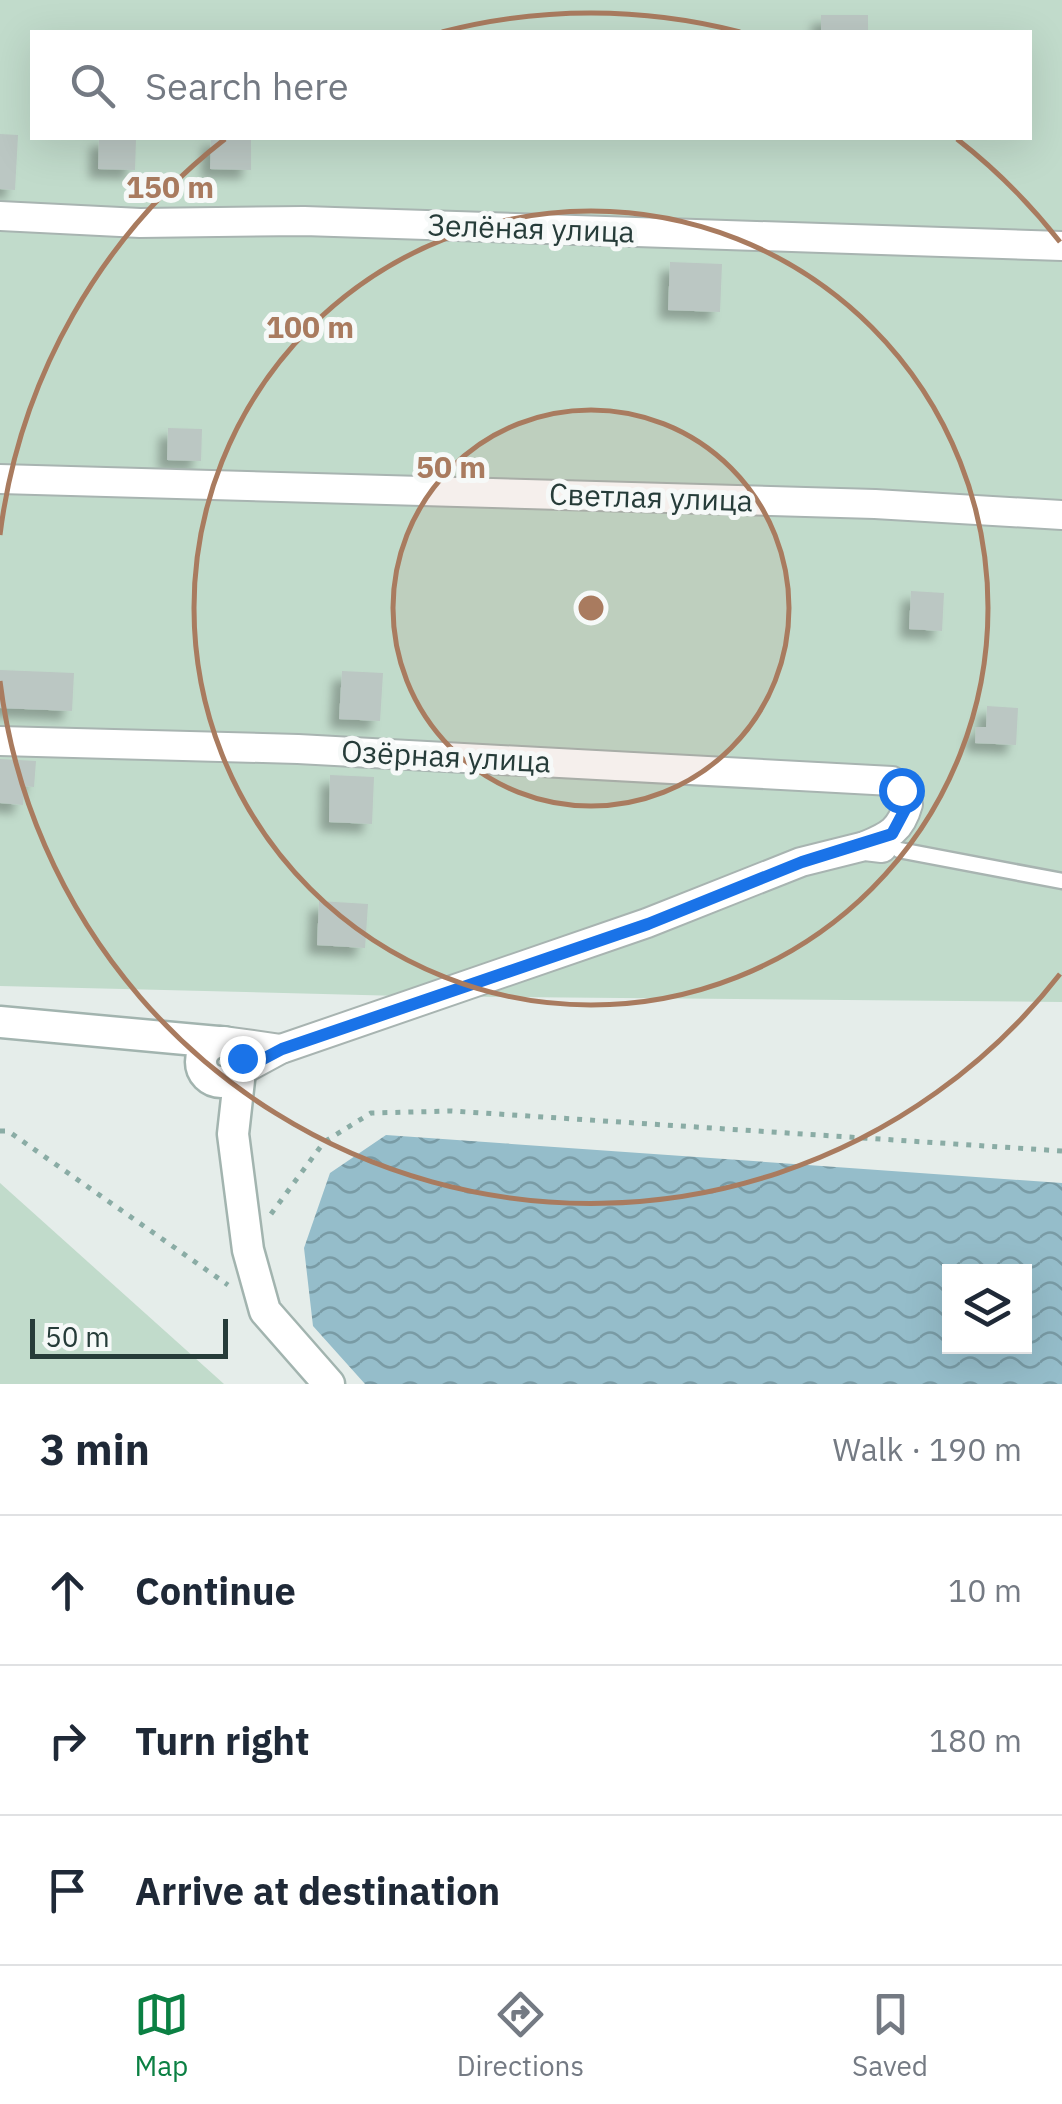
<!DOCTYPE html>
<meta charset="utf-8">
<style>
body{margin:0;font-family:"IBM Plex Sans",sans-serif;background:#f2f2f3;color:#1f2937}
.controls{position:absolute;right:30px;bottom:30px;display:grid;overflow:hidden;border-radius:0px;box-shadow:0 10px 40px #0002}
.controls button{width:90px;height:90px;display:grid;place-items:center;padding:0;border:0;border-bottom:2px solid #e0e1e3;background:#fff;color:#1f2937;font:50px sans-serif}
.scale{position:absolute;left:30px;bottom:25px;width:198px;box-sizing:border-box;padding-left:10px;border:5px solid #263c39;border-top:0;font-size:28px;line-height:35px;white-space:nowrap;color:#263c39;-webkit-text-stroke:8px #f6f9f8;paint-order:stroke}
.stop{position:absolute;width:30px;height:30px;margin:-22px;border:8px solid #1a73e8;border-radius:50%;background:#fff}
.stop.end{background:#1a73e8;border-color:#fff;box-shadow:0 2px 10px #0008}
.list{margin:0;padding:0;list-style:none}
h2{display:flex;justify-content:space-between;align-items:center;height:130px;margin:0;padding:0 40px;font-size:42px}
h2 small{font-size:32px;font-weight:400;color:#747a83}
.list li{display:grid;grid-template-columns:65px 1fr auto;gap:30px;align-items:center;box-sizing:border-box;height:150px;padding:0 40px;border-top:2px solid #e0e1e3}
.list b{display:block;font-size:38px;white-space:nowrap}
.list em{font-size:32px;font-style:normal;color:#747a83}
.icon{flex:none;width:55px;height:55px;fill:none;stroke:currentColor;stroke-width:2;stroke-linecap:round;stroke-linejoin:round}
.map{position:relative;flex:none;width:1062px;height:1384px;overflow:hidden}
.search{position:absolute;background:#fff;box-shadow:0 10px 40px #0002;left:30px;right:30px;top:30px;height:110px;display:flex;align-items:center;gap:25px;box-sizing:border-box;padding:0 35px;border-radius:0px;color:#747a83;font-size:38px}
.sheet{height:580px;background:#fff}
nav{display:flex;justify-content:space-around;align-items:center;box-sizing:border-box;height:140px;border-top:2px solid #e0e1e3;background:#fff;font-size:28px;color:#747a83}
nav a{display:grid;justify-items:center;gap:5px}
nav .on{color:#0b8043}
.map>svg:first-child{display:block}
</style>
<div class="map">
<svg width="1062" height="1384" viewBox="0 0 1062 1384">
<defs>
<pattern id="water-waves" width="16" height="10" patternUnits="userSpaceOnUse" patternTransform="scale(2.5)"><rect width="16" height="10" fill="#95bdca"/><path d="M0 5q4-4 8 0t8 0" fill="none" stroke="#799ba5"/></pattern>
<filter id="shadow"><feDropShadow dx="-9" dy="9" stdDeviation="5" flood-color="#0004"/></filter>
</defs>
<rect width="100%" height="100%" fill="#e5edea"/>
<!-- garden -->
<g fill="#c1dbcb" fill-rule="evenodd">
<path d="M0 0H1062V1002L402 996 0 986ZM32 32H1030V138H32Z"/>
<polygon points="0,1183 224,1384 0,1384"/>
</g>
<!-- water -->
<path fill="url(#water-waves)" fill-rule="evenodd" d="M386 1135 1062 1183V1384H365L313 1326 304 1248 330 1173ZM950 1272H1024V1346H950Z"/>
<!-- building -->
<g fill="#bbc7c3" filter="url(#shadow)">
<rect x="821" y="15" width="47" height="17"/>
<polygon points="0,134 18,135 15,190 0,189"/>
<polygon points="99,138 136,138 135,170 98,169"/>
<polygon points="211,138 251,138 251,170 210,169"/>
<polygon points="670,262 722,264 720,312 668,310"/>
<polygon points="168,428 202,429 201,461 167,460"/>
<polygon points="911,591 944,593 942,631 909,629"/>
<polygon points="0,670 74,673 72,711 0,708"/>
<polygon points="342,671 383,673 380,721 339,719"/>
<polygon points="987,706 1018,708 1016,745 975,743 976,727 986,727"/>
<polygon points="0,759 36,761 34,787 24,786 23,805 0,803"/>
<polygon points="330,775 374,777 372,824 329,822"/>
<polygon points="319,901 368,904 365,948 317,945"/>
</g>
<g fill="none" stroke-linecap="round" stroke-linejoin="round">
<!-- lane casing -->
<g stroke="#a8b4b1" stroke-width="19">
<polyline id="lane" points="899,850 1062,881"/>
</g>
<!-- street casing -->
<g stroke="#a8b4b1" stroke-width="32">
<g id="street">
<polyline points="0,216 140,223 304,221 1062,246"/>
<polyline points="0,479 875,504 1062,515"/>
<path d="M0 741 298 749 892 781 908 804C901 830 889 836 865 846"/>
<polyline points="224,1041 281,1049"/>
<polyline points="240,1071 281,1049 647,923 801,862 865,846 882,848"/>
</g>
</g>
<!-- secondary casing -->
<g stroke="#a2b4af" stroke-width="35">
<g id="secondary">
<polyline points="0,1022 218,1042"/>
<circle cx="221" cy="1062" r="20"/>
<polyline points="240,1071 233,1134 248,1250 265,1311 329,1384"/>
</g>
</g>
<!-- path -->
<g stroke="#8aaca5" stroke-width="5" stroke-dasharray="5 8" stroke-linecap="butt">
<polyline points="0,1131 8,1131 228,1285"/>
<polyline points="271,1214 324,1142 371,1113 452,1111 1062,1151"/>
</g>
<!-- lane -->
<use href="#lane" stroke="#fff" stroke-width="14"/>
<!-- street -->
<use href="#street" stroke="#fff" stroke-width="28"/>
<!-- secondary -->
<use href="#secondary" stroke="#fff" stroke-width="30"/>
</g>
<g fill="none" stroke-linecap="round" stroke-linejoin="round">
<!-- route -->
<polyline stroke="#1a73e8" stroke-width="12" points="242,1058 240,1071 282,1049 648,924 802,862 892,834 908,804 901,790"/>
</g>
<!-- distance rings -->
<circle cx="591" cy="608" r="198" fill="#a97b5f" fill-opacity=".12"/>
<g fill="none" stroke="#a97b5f" stroke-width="5">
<circle cx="591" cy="608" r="198"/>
<circle cx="591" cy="608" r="397"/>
<path d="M1060 974A595 595 0 0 1 0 681M0 535A595 595 0 0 1 225 139M442 32A595 595 0 0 1 740 32M957 139A595 595 0 0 1 1060 242"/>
</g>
<g text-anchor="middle" stroke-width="10" stroke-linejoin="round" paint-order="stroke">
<!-- street labels -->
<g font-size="30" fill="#263c39" stroke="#f6f9f8">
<text transform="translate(531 229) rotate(2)" y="10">Зелёная улица</text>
<text transform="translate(651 498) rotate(2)" y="10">Светлая улица</text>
<text transform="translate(446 757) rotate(3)" y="10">Озёрная улица</text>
</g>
</g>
<circle cx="591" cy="608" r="15" fill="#a97b5f" stroke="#f6f9f8" stroke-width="5"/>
<g font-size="30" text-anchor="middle" font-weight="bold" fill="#a97b5f" stroke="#f6f9f8" stroke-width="10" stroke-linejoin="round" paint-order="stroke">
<text x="170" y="198">150 m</text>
<text x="310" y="338">100 m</text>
<text x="451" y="478">50 m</text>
</g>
</svg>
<div class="controls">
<button><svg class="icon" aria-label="layers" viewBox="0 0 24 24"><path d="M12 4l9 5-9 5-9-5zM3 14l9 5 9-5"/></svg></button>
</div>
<div class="scale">50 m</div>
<div class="stop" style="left:901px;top:790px"></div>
<div class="stop end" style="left:242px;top:1058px"></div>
<div class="search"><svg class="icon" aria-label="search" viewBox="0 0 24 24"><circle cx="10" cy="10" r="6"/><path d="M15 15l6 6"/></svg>Search here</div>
</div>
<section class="sheet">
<h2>3 min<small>Walk · 190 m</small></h2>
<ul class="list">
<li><svg class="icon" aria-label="ahead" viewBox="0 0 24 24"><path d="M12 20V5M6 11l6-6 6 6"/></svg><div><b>Continue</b></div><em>10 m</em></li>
<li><svg class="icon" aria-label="right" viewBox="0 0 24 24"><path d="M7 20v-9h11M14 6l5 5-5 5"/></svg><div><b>Turn right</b></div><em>180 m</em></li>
<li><svg class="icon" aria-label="arrive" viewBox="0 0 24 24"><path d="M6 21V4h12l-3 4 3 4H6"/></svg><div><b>Arrive at destination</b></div></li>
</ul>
</section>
<nav>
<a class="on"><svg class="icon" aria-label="map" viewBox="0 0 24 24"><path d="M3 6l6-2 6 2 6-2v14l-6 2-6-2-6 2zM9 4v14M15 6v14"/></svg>Map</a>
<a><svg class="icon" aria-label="directions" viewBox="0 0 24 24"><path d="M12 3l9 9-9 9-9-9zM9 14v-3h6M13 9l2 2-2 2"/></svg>Directions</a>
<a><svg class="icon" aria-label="saved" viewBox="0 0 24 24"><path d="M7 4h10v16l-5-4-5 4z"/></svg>Saved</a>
</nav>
